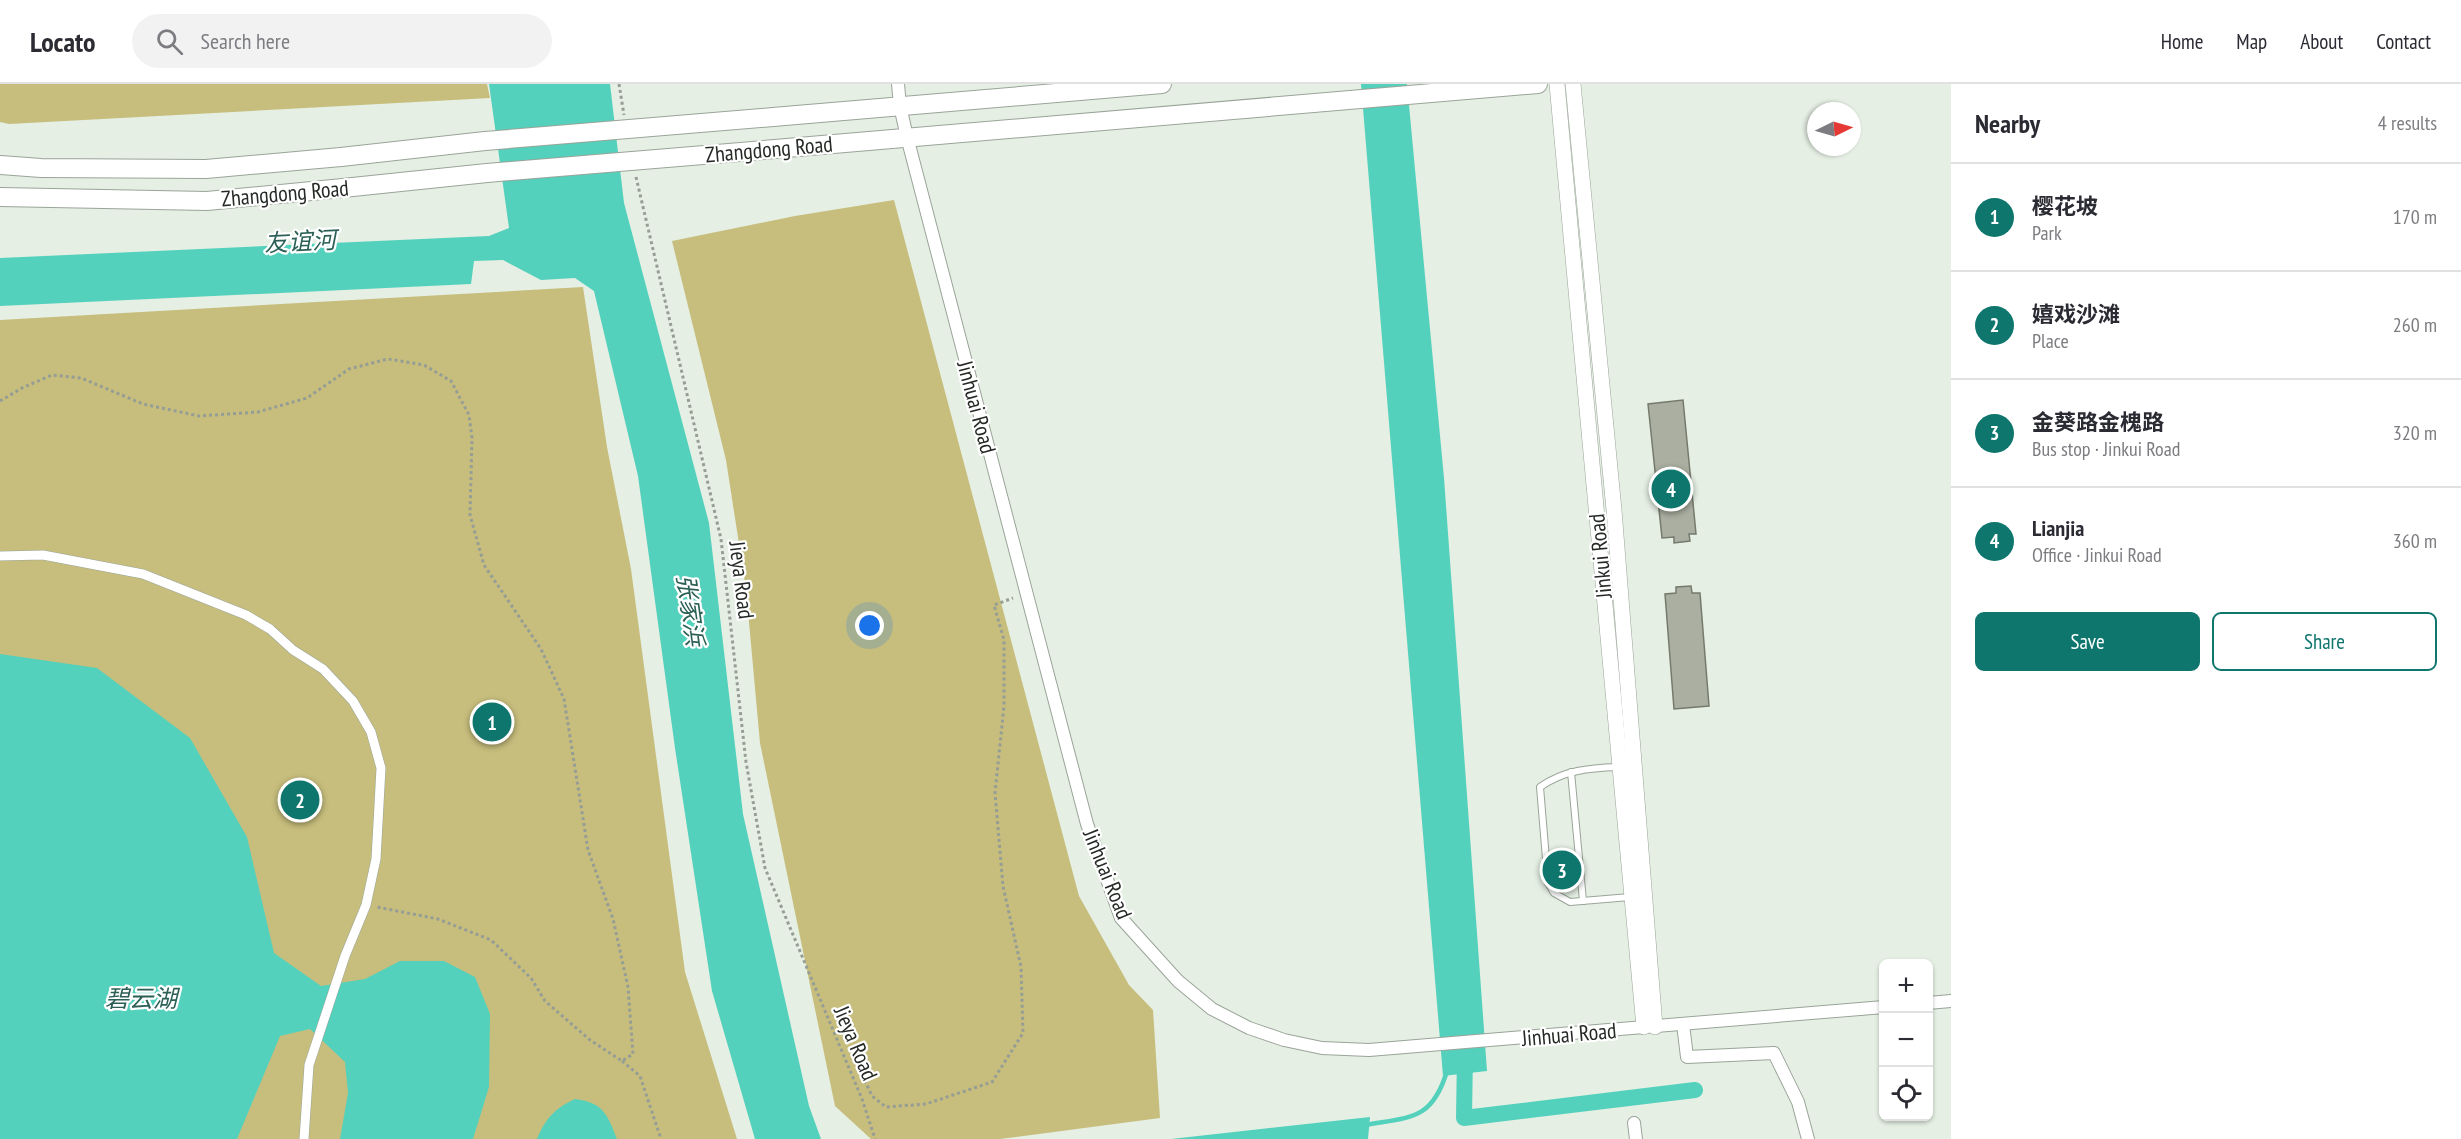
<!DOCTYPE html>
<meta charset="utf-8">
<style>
body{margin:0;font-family:"PT Sans Narrow","Noto Sans SC",sans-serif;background:#f2f2f3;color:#2b2b33}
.controls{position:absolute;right:18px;bottom:18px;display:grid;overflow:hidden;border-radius:9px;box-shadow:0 2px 4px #0004}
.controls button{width:54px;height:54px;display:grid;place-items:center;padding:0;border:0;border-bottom:2px solid #e1e1e2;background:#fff;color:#2b2b33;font:30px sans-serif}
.compass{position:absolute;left:1807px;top:18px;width:54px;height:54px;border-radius:50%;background:#fff;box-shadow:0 2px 4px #0004;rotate:85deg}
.you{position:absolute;left:870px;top:542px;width:21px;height:21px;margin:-15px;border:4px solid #fff;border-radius:50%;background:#1a73e8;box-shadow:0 0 0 9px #1a73e833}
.badge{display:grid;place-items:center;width:39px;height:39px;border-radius:50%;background:#0f766e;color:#fff;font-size:20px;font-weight:700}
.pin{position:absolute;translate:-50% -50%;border:3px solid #fff;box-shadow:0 2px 6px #0006}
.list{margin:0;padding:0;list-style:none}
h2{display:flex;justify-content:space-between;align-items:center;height:78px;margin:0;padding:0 24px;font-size:26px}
h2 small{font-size:20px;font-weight:400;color:#7c7c81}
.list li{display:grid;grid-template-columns:39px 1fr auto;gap:18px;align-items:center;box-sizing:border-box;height:108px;padding:0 24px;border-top:2px solid #e1e1e2}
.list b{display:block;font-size:22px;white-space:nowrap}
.list p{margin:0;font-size:20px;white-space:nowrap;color:#7c7c81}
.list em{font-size:20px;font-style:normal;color:#7c7c81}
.actions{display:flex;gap:12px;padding:18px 24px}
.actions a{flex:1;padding:14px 0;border:2px solid #0f766e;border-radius:9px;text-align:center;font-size:21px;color:#0f766e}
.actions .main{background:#0f766e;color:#fff}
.icon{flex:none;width:33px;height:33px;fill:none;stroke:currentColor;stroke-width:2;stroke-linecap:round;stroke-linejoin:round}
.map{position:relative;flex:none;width:1951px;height:1055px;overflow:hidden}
header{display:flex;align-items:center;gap:36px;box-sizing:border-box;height:84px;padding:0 30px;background:#fff;border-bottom:2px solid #e1e1e2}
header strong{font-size:28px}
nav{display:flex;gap:33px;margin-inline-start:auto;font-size:21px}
.search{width:420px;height:54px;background:#f2f2f3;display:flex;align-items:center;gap:15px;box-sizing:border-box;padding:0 21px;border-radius:33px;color:#7c7c81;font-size:22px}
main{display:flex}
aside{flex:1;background:#fff}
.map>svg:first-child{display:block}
</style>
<header>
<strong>Locato</strong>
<div class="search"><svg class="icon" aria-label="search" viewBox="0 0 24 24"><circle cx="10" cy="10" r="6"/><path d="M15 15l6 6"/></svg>Search here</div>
<nav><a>Home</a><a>Map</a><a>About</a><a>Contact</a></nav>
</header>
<main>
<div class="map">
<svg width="1951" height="1055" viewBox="0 0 1951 1055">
<rect width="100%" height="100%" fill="#e5efe3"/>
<!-- green -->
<g fill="#c7be7d">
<polygon points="0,0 487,0 490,14 9,40 0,38"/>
<polygon points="894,116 1079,812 1129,901 1153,926 1160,1034 1000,1055 871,1055 835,1022 760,659 746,505 726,376 672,157 795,132"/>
<polygon points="583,203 607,363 631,485 685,888 737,1055 0,1055 0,236"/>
</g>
<!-- water -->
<g fill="#53d1bc">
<polygon points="489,0 610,0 624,119 709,439 743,730 809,1022 821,1055 755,1055 712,907 675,664 638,392 594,207 575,194 541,196 503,176 474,177 471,200 0,222 0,174 489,152 509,144"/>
<polygon points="1361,0 1407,0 1444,394 1487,987 1443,992"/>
<polygon points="0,570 97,584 190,654 247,753 274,869 321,902 365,895 400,877 444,877 475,893 490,930 489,1003 473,1055 340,1055 348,1009 345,978 310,945 280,952 237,1055 0,1055"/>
<path d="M575 1015C604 1019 607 1030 617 1055H537C546 1034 554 1025 575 1015Z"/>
<polygon points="1370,1033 1368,1055 1171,1055"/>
</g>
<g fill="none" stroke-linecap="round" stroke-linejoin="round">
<!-- stream -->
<path stroke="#53d1bc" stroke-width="4.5" d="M1365 1041C1410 1033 1432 1037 1447 987"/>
<!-- canal -->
<polyline stroke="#53d1bc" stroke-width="16" points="1465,969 1464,1034 1695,1006"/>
</g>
<!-- building -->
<g fill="#aaafa1" stroke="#767a6d" stroke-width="1.5">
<polygon points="1683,316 1696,450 1689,450 1690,457 1674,459 1674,453 1662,454 1648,320"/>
<polygon points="1691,502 1692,509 1700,509 1709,622 1674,625 1665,510 1676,509 1676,503"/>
</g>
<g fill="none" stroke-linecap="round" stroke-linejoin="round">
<!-- service casing -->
<g stroke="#9aa499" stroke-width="8">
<g id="service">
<path d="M1618 683C1590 684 1564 686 1540 703L1548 799 1554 809 1570 818 1630 813"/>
<polyline points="1571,688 1583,817"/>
</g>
</g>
<!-- pedestrian casing -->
<g stroke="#9aa499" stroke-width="10">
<polyline id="pedestrian" points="0,472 43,471 143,490 246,531 270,545 293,566 323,585 353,617 371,648 381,684 376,775 366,821 345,872 309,981 304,1055"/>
</g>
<!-- minor casing -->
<g stroke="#9aa499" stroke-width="14">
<g id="minor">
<polyline points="898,0 900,22 907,53 1087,740 1121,834 1178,897 1212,925 1249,944 1284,956 1322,964 1369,966 1884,923"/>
<polyline points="1928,919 1951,917"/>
<polyline points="1683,940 1687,973 1774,969 1798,1018 1808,1055"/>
<polyline points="1634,1039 1636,1055"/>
</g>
</g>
<!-- tertiary casing -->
<g stroke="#9aa499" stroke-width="16">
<g id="tertiary">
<polyline points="1557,0 1644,943"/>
<polyline points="1573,0 1614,426 1655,943"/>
</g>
</g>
<!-- secondary casing -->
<g stroke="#9aa499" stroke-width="20">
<g id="secondary">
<polyline points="773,33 1162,0"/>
<polyline points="775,65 1538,0"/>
<polyline points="0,81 41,84 206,85 341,73"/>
<polyline points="0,113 207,117 343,104"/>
</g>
</g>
<!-- path -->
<g stroke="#969d94" stroke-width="3" stroke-dasharray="3 3" stroke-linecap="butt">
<polyline points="619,0 624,31"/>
<polyline points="636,93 721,455 746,678 765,784 862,1015 875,1055"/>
<polyline points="0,317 22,304 52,291 81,294 143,320 199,332 258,328 307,314 349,285 388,275 424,281 451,297 469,331 472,354 470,431 484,481 541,565 564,615 588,766 613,835 628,903 633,970 622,977 590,956 545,917 531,894 491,856 438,835 377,823"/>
<polyline points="622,977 640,992 661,1055"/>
<polyline points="857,980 872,1012 886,1023 926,1020 992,998 1023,949 1021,883 1003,802 995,709 1004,622 1004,556 994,521 1013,514"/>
</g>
<!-- service -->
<use href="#service" stroke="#fff" stroke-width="6"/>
<!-- pedestrian -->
<use href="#pedestrian" stroke="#fff" stroke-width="9"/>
<!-- minor -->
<use href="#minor" stroke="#fff" stroke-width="12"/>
<!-- tertiary -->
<use href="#tertiary" stroke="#fff" stroke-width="15"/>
<!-- secondary -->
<use href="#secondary" stroke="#fff" stroke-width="18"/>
<!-- secondary-bridge casing -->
<g stroke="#9aa499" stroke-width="20" stroke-linecap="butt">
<g id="secondary-bridge">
<polyline points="341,73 485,57 773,33"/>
<polyline points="343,104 487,89 775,65"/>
</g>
</g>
<!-- secondary-bridge -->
<use href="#secondary-bridge" stroke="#fff" stroke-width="18"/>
</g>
<g text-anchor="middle" stroke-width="4.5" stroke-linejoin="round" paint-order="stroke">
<!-- street labels -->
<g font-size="22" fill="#262a26" stroke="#fff">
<text transform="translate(769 65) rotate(-5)" y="8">Zhangdong Road</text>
<text transform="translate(285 109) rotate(-5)" y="8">Zhangdong Road</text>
<text transform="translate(977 323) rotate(75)" y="8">Jinhuai Road</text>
<text transform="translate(1600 472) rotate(-95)" y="8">Jinkui Road</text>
<text transform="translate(742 496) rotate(83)" y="8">Jieya Road</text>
<text transform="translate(1108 790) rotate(68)" y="8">Jinhuai Road</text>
<text transform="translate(1569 950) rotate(-5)" y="8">Jinhuai Road</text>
<text transform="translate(856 959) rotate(67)" y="8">Jieya Road</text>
</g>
<!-- water labels -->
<g font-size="24" font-style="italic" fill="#2c6056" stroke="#fff">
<text transform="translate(300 158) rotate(-3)" y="8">友谊河</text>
<text transform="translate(690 526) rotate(82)" y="8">张家浜</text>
<text x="141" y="923">碧云湖</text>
</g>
</g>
</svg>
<div class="controls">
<button>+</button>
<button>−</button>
<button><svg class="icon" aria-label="locate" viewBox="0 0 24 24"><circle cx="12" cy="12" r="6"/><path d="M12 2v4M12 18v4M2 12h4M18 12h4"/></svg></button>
</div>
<svg class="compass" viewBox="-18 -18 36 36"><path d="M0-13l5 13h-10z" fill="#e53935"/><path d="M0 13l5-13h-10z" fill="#7c7c81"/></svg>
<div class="you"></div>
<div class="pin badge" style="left:492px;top:638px">1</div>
<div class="pin badge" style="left:300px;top:716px">2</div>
<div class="pin badge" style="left:1562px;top:786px">3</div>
<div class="pin badge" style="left:1671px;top:405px">4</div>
</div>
<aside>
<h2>Nearby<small>4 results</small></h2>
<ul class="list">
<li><span class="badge">1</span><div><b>樱花坡</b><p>Park</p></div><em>170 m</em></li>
<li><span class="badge">2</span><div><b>嬉戏沙滩</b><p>Place</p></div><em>260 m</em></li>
<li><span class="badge">3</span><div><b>金葵路金槐路</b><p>Bus stop · Jinkui Road</p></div><em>320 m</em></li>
<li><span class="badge">4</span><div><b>Lianjia</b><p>Office · Jinkui Road</p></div><em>360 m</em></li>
</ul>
<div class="actions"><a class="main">Save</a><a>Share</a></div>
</aside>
</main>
